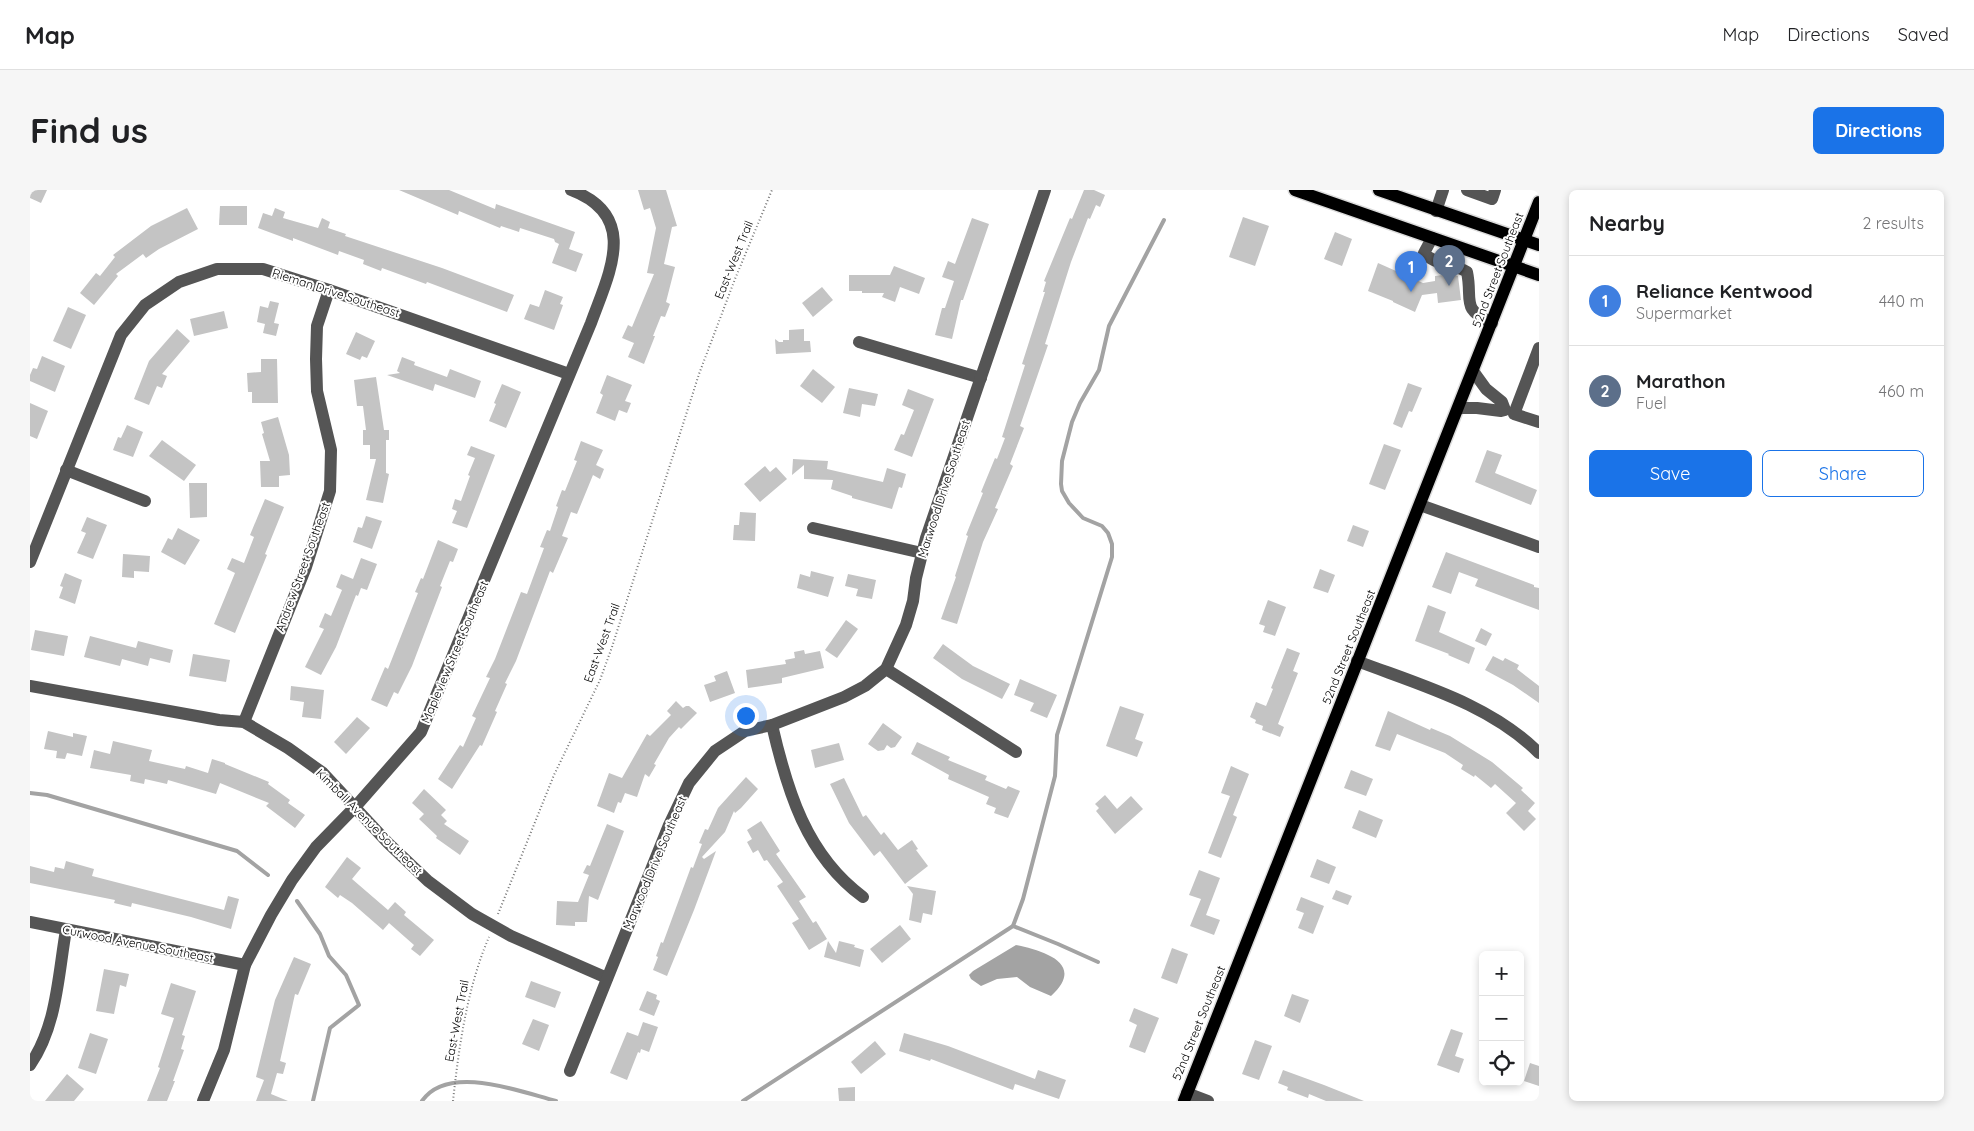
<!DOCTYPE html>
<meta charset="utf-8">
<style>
body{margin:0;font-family:Quicksand,sans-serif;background:#f6f6f6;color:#202124}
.controls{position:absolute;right:15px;bottom:15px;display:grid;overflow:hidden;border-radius:8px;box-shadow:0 2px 8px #0003}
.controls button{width:45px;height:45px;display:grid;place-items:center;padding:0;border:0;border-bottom:1px solid #e0e0e0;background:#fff;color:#202124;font:25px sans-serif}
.you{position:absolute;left:715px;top:525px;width:18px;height:18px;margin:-12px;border:4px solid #fff;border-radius:50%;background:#1a73e8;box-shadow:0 0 0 8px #1a73e833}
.badge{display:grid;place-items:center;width:32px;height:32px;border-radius:50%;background:#1a73e8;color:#fff;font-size:16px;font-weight:700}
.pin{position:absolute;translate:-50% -41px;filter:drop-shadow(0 1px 2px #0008)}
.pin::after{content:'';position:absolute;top:26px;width:18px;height:15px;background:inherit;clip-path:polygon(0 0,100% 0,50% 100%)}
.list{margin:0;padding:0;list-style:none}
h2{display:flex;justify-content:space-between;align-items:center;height:65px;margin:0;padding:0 20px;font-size:21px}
h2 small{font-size:16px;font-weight:400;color:#757577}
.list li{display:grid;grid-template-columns:32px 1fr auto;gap:15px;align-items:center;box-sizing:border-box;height:90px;padding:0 20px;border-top:1px solid #e0e0e0}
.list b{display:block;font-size:19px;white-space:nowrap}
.list p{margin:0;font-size:16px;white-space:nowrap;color:#757577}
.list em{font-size:16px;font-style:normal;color:#757577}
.actions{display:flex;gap:10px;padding:15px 20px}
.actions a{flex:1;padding:11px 0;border:1px solid #1a73e8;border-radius:8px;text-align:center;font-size:18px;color:#1a73e8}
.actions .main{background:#1a73e8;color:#fff}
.icon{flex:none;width:28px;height:28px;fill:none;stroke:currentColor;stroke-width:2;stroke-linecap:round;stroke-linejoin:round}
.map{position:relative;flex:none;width:1509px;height:911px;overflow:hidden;border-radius:8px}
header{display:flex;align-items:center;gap:30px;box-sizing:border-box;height:70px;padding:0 25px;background:#fff;border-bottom:1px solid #e0e0e0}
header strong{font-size:24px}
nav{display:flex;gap:28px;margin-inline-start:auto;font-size:18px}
.intro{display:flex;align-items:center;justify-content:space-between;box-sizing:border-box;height:120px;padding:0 30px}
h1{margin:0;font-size:35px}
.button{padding:12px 22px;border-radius:8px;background:#1a73e8;color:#fff;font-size:18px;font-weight:700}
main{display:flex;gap:30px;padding:0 30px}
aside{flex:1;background:#fff;border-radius:8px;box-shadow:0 2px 8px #0003}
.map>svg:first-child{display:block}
</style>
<header>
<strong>Map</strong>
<nav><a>Map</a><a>Directions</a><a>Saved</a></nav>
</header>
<div class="intro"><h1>Find us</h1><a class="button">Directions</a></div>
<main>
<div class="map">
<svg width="1509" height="911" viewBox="0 0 1509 911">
<rect width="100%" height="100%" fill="#fff"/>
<!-- water -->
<path fill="#a3a3a3" d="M986 755C1015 761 1056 774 1021 806L1000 797 987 787 967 789 951 796 941 789 939 785 943 781Z"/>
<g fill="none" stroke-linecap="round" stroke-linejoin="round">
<!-- stream -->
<g stroke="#a3a3a3" stroke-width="4">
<polyline points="0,603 17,605 207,661 238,685"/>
<polyline points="267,711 290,744 299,766 316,785 329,815 300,838 283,911"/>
<polyline points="983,736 1028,754 1068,772"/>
<path d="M392 911C418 873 491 902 526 911"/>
<polyline points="713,911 983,736 993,709 1025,586 1027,545 1082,367 1082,354 1078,343 1072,336 1053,328 1039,313 1032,301 1031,294 1032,271 1042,232 1050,213 1069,180 1079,136 1134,30"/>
</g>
</g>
<!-- building -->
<g fill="#c4c4c4">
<polygon points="0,0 17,0 11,13 0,8"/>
<polygon points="369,0 419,0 465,19 466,14 545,42 539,59 553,64 546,82 522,73 529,54 525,52 524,49 490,38 489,42 471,36 470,38 429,21 428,25"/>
<polygon points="608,0 636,0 647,36 642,37 634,74 645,77 636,112 640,114 635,127 631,126 623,146 625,146 614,174 598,167 604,153 592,148 598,135 602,137 624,84 617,83 626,38 620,18 614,20"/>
<polygon points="1054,0 1064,0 1075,5 1070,17 1066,15 1060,29 1058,28 1041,72 1015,154 1018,155 990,236 994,238 980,274 983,276 965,318 968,319 953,352 927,434 911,429 926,387 925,386 938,346 936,345 953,303 951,302 965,268 967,269 975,248 972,247 995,175 992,174 1015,102 1013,102 1016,92 1014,91 1040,28 1042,29"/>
<polygon points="190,16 217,16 217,35 189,35"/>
<polygon points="157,18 168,39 129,59 116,68 113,64 86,84 88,86 64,115 50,103 66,83 70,86 85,67 83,65 121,36"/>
<polygon points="245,18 255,22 253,28 288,38 292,28 300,32 298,38 316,44 315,46 412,78 484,105 477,122 397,92 396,94 352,78 351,81 333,74 334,70 309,61 308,65 263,48 263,51 228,38 233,23 242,26"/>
<polygon points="1213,27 1239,36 1225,76 1199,67"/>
<polygon points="942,28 959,34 933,110 931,110 922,149 905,145 912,118 915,118 924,91 912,87 918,71 925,74"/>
<polygon points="1305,42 1322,49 1312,76 1294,69"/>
<polygon points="1348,73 1393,93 1405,91 1405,86 1421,84 1428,86 1431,110 1408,113 1407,103 1392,105 1385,122 1363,112 1363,111 1338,101"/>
<polygon points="864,76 895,88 889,104 870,97 865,112 852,107 854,103 832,103 832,101 819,101 819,85 860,85"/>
<polygon points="792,97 803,110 783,127 772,113"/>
<polygon points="515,100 533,107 530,114 533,115 524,140 494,129 500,114 509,117"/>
<polygon points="240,111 249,113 244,133 249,134 246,146 233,143 235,134 227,132 230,116 238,118"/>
<polygon points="38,117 56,125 41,159 23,151"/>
<polygon points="194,121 198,138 164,146 160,129"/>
<polygon points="147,139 160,151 132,184 137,186 132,198 127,196 119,215 104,209 119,171"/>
<polygon points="774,139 774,151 780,151 781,162 746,164 745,149 749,152 753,152 753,150 759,150 759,140"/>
<polygon points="326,142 345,151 337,168 332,166 330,170 316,164"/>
<polygon points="12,166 35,176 25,202 0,191 0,185 3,178 7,179"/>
<polygon points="372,167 385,172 384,175 417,187 420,179 451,191 445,208 405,194 403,201 357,185 370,183 367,181"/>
<polygon points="231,169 247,169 248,213 222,213 222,202 218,202 217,183 231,182"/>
<polygon points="783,179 805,197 792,213 770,196"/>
<polygon points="577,185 602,195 595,211 601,213 597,223 589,220 585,231 566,223 573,205 570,203"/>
<polygon points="346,187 354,240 359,240 359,250 356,250 356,283 359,284 353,313 336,310 346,269 340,269 340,255 333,255 333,240 336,240 333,216 327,216 324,190"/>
<polygon points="1378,193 1392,198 1382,222 1379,221 1372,238 1363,234"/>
<polygon points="472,194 491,202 476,238 459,231 466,214 464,213"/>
<polygon points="819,198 848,204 845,216 832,214 830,227 813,223"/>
<polygon points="878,199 904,209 882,267 864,260 871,244 874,245 884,220 872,215"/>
<polygon points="0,213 18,221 7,249 0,246"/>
<polygon points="248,227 259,265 260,285 249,286 249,297 231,297 230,271 240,271 232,244 234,243 231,232"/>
<polygon points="97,235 113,242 103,267 83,260 88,247 91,248"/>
<polygon points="132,250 166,275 154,291 119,266"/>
<polygon points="551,251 573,260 566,275 574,279 570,289 563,285 547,324 541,322 532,346 538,348 523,383 520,381 486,471 475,493 477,494 465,521 467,522 452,556 450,555 422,599 408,589 430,555 433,557 446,528 442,526 460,488 456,487 465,469 491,402 497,404 514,358 510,357 517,340 520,341 528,317 526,316 532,300 535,301 547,271 544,270"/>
<polygon points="1354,254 1371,260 1355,300 1339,294"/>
<polygon points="441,256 465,265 437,338 422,333 427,321 422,319 425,309 431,311 440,286 438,285 445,268 437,265"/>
<polygon points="1457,260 1472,265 1465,283 1507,300 1501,315 1445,292"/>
<polygon points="763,269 798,271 797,279 853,292 857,278 876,284 872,298 869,297 862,319 822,308 822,306 801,299 803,290 774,289 774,275 762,285"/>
<polygon points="735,276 740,282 746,277 757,289 730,312 714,294"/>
<polygon points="159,293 177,293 177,327 160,328"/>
<polygon points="235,309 254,317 235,364 237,365 205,443 184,434 205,383 197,379 202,368 214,373 224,347 220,345"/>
<polygon points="710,322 726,323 725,351 703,350 704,335 709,335"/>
<polygon points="336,326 352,331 342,359 323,352 328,337 332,338"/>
<polygon points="57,327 77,335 63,369 47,363 56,343 51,341"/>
<polygon points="1323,335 1339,341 1333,357 1317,351"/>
<polygon points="148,338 170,350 155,375 131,362 138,348 142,350"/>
<polygon points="408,350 428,359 423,372 420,371 410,396 412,397 382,476 368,504 364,502 357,517 341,510 355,477 358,479 388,403 385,402 391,388 393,389"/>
<polygon points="1416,362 1504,395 1504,397 1509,398 1509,420 1445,396 1448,389 1429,382 1421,404 1402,397"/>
<polygon points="93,364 120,366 119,382 104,381 104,388 92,387"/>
<polygon points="331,368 347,374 337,400 331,398 328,406 326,405 306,457 291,485 275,477 294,439 289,437 295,423 301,426 312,400 306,397 311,384 323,389"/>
<polygon points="1290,379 1305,385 1298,403 1283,398"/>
<polygon points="781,381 804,387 798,407 767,398 770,384 780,387"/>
<polygon points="35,383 52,390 45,414 29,408 33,397 30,396"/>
<polygon points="818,384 846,390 842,409 826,406 828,399 815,396"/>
<polygon points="1238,410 1256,417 1245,446 1233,442 1235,436 1229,434"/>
<polygon points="1398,415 1416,422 1409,442 1445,458 1439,474 1418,465 1419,464 1385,451"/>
<polygon points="816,430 828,439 807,468 795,460"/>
<polygon points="1451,438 1462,444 1456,456 1445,451"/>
<polygon points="5,440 38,446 34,466 1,460"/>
<polygon points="60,446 106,458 108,451 143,460 140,473 120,468 118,476 92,469 90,476 54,467"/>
<polygon points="913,454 943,476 980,494 972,509 932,489 903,468"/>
<polygon points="1257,458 1270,463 1263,481 1268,483 1248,534 1254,537 1250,547 1232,540 1233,536 1225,533 1226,530 1220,527 1226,512 1236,516 1243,499 1241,498"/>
<polygon points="774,460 775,464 790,461 794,478 752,488 752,493 718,498 716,480 756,474 755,470 765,468 764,462"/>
<polygon points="163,464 200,470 196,492 159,486"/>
<polygon points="1463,466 1473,471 1475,468 1489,475 1487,479 1509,496 1509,513 1483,495 1455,480"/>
<polygon points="697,481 705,503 680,512 674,495 686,491 684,486"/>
<polygon points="990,489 1027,505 1017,528 1000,521 1004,513 984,505"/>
<polygon points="261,496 294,500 291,529 272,527 274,512 260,510"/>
<polygon points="646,511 653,518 656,516 659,516 667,523 651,539 649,537 639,548 624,574 626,575 619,587 615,584 607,607 595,603 591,613 588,612 584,623 567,616 579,583 592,588 617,544 620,546 641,525 637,521"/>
<polygon points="1090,516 1114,524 1105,549 1113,552 1107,567 1076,556"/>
<polygon points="1358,521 1400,540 1401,538 1420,546 1462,572 1493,598 1491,600 1505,613 1498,621 1506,629 1494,641 1476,623 1486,613 1465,594 1461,598 1445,585 1444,587 1431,579 1433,575 1415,563 1367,544 1360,561 1345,556"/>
<polygon points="327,527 340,538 316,564 304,552"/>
<polygon points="853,533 872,547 865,557 861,558 857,555 854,560 848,561 838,554"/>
<polygon points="18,541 43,547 43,543 57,546 52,566 37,563 35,569 26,568 27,561 14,559"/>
<polygon points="83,551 122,560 119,571 155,579 156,576 178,583 182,569 195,573 195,574 239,592 238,594 260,610 258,613 275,625 265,638 236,616 239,613 190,593 186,604 138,590 137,594 115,589 114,594 100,591 101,585 60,578 64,560 80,564"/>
<polygon points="887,552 920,567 918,570 957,586 955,590 976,599 978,596 990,601 978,628 964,623 966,618 956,614 959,607 918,589 919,585 881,564"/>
<polygon points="809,553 814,570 785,578 781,560"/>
<polygon points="1201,576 1219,584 1203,625 1207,627 1191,668 1178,663 1200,606 1191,603"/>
<polygon points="1321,580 1343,589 1336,606 1314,598"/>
<polygon points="716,587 728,599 711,618 705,623 704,621 695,642 672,667 674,669 686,661 664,720 637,786 623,780 628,767 626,766 631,752 633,753 661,677 663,678 672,654 669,653 675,639 678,640 688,618"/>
<polygon points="814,588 833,627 836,625 851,645 854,642 868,660 882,650 888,659 886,660 898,676 875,694 850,661 844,666 819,633 800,594"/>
<polygon points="394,599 416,620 411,625 417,631 414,634 439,651 430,665 406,648 407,646 389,629 394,624 382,613"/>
<polygon points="1075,605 1087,619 1101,606 1113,619 1085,644 1066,621 1069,618 1065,614"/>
<polygon points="1329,620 1353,630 1346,648 1322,638"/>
<polygon points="731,631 750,661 746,664 776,707 769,711 783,733 786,731 797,749 779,760 762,733 769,729 747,696 753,692 737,670 734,671 728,660 723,663 717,652 722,649 717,640"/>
<polygon points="577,634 594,641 568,710 559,706 557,732 545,732 545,736 526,735 527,711 548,712 559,685 553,683 557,675 560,676"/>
<polygon points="317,667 331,678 322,689 358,720 365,712 376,722 374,725 404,750 390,766 381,759 384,755 359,733 353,740 322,713 310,705 308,708 295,697"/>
<polygon points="1287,669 1306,677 1299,694 1280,687"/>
<polygon points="36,671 64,679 62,686 194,720 198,706 209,709 201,739 161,727 102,713 101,717 84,713 85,710 0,693 0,676 24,682 25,677 34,679"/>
<polygon points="1169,680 1190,688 1176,725 1190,730 1184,745 1160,736 1171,709 1159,705"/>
<polygon points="877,696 906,701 902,725 893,723 891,733 879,730 883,704"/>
<polygon points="1306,700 1322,706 1318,715 1302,709"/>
<polygon points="1271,707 1294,716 1283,744 1268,738 1274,723 1266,720"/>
<polygon points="870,735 881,749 852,773 840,759"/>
<polygon points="798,751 806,763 809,751 825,755 824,757 834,760 830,777 794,767"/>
<polygon points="1142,758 1158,764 1147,794 1131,788"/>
<polygon points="264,767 281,774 268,805 265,804 250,871 256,873 253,884 247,883 241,904 258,911 226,911 234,890 226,887 245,810"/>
<polygon points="74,779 99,784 96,797 90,795 84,824 66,821"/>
<polygon points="501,791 531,802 525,818 495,807"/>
<polygon points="141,793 166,801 152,845 155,846 151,859 154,860 143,891 145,891 137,911 117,911 130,878 128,877 144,828 131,824"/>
<polygon points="617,801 627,805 626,809 630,811 624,826 609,820"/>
<polygon points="1262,804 1279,810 1270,833 1254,826"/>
<polygon points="1104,818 1129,828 1115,863 1099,857 1107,835 1099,831"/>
<polygon points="503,829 519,835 509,861 492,854"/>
<polygon points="613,832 628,837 619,862 611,859 610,863 608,862 597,890 580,883 597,842 608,846"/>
<polygon points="1421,839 1433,843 1425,866 1434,869 1429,883 1407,875"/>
<polygon points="60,843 78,849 66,884 48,878"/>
<polygon points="874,843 918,856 1005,889 1008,880 1036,890 1029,909 985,894 983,900 901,869 900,871 869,861"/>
<polygon points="1225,850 1242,856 1229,890 1212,884"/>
<polygon points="845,851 856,864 831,884 821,872"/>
<polygon points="1500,873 1509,876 1509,896 1494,891"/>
<polygon points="1253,880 1294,895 1334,911 1296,911 1279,904 1278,908 1257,900 1258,897 1248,893"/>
<polygon points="37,884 54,899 44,911 15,911"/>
<polygon points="825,897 825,911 809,911 808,898"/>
</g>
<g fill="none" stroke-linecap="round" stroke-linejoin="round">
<!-- major casing -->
<g stroke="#dbdbdb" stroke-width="15">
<g id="major">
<polyline points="1265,0 1509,85"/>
<polyline points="1349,0 1509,55"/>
<polyline points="1154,911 1509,12"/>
</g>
</g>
<!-- path -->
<g stroke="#777" stroke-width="2" stroke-dasharray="1 2.5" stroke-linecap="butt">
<polyline points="468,724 524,585 570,490 582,457 669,184 705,89 742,0"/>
<path d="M423 911C429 856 437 798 459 747"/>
</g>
<!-- minor -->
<g stroke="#555" stroke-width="12">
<polyline points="1437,0 1462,9 1465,0"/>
<polyline points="1406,21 1413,0"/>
<path d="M1402 48 1394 63C1404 75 1424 73 1437 82 1443 110 1430 119 1462 133"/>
<polyline points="829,152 951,188"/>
<polyline points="1509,158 1484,224 1509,232"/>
<polyline points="1429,218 1447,218 1471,221 1475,220 1472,212 1456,199 1443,181"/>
<polyline points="36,280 115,311"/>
<polyline points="1390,315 1509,357"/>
<polyline points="783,338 892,363"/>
<polyline points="0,372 91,145 115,115 149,92 187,79 233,79 299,100 539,184"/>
<path d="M1327 471C1390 495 1460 514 1509 563"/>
<polyline points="856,479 986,562"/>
<polyline points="0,496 189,530 214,532 258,558 293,583 358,653 398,691 442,724 481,746 577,788"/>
<polyline points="214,532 276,377 300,301 301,260 287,201 286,169 287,136 299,100"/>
<path d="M742 535C757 600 776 665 833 707"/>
<polyline points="0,732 215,775"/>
<path d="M0 875C27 836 28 786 36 740"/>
<polyline points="540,881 639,635 659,593 685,561 715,541 742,535 814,507 835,496 856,479 876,435 883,411 886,388 896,348 1015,0"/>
<polyline points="1157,903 1178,911"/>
<path d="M173 911 194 860 215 775 241 725 262 690 286 657 326 616 391 542 561 133C579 83 610 26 541 0"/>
</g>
<!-- major -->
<use href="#major" stroke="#000" stroke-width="12"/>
</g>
<g text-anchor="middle" stroke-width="4" stroke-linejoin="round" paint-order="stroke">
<!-- street labels -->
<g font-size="12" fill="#000" stroke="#fff">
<text transform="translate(704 70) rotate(-68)" y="4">East-West Trail</text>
<text transform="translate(1468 80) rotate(-69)" y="4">52nd Street Southeast</text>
<text transform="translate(306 103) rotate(18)" y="4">Rieman Drive Southeast</text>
<text transform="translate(914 299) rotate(-72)" y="4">Marwood Drive Southeast</text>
<text transform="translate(273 377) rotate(-70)" y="4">Andrew Street Southeast</text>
<text transform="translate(572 453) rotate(-70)" y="4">East-West Trail</text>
<text transform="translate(1319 457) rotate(-68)" y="4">52nd Street Southeast</text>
<text transform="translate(425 462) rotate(-67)" y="4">Mapleview Street Southeast</text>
<text transform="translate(339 632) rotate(45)" y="4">Kimball Avenue Southeast</text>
<text transform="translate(625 673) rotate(-67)" y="4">Marwood Drive Southeast</text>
<text transform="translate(108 754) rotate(11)" y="4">Curwood Avenue Southeast</text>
<text transform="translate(427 831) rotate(-79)" y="4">East-West Trail</text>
<text transform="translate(1169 833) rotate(-68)" y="4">52nd Street Southeast</text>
</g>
</g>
</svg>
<div class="controls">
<button>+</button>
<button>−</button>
<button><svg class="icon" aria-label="locate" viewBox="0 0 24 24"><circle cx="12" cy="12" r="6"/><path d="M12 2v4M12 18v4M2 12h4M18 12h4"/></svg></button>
</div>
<div class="you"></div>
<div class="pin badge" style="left:1381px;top:102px;background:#3f7fe0">1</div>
<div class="pin badge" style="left:1419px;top:96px;background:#5c6f8a">2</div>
</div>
<aside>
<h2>Nearby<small>2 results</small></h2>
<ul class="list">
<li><span class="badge" style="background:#3f7fe0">1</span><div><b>Reliance Kentwood</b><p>Supermarket</p></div><em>440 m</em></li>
<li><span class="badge" style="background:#5c6f8a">2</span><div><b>Marathon</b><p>Fuel</p></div><em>460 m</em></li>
</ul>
<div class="actions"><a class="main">Save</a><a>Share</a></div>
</aside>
</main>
